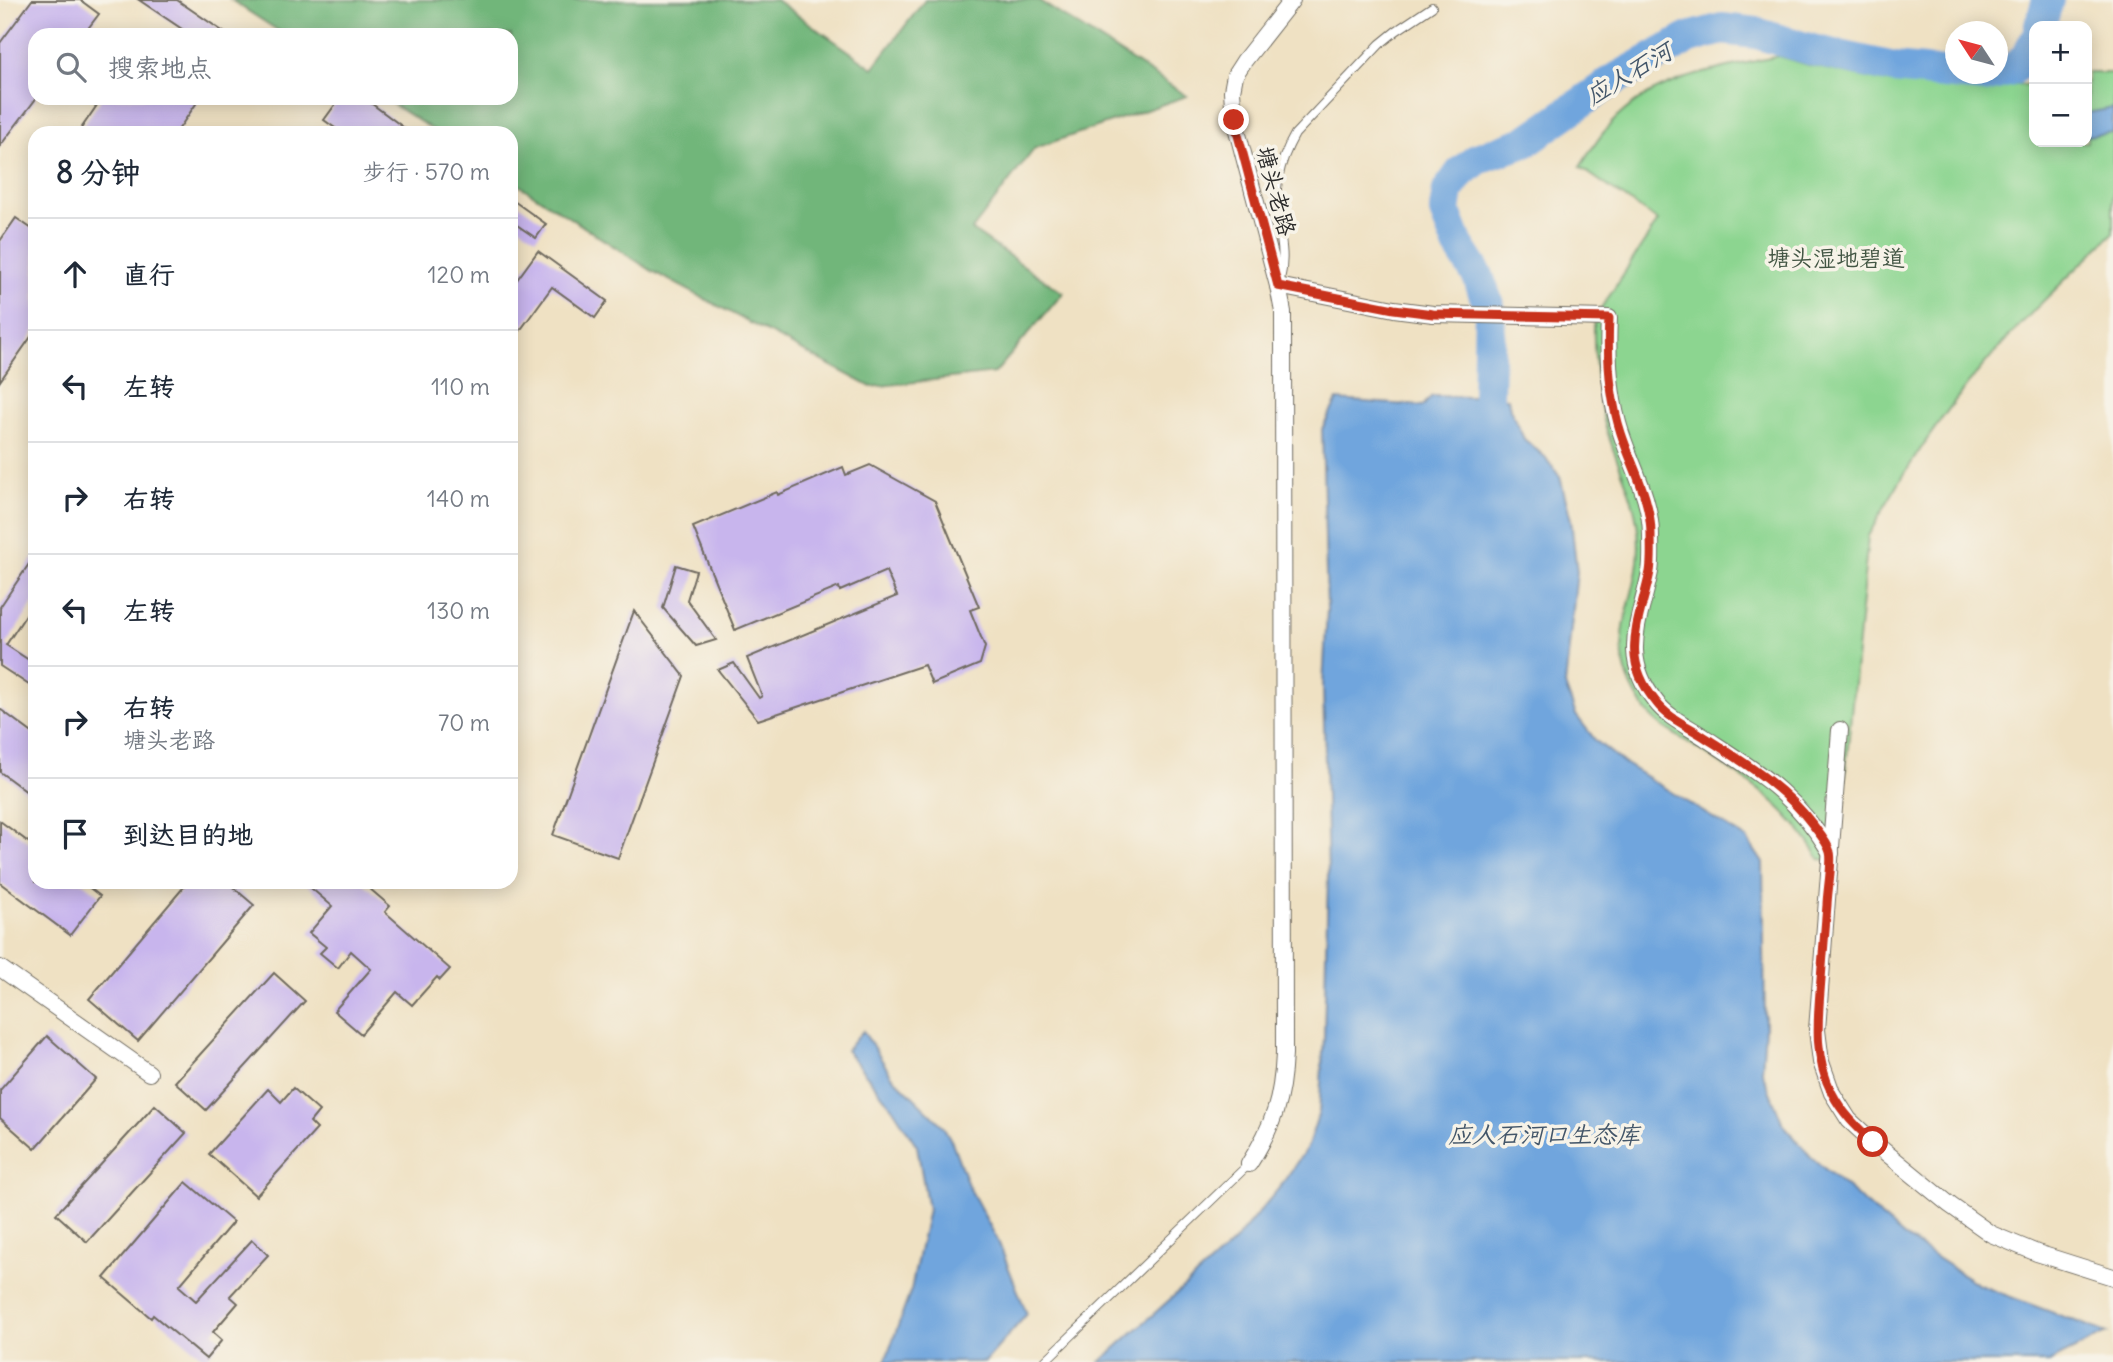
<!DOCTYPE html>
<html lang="zh">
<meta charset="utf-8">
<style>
body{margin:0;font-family:Delius,"LXGW WenKai TC",sans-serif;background:#f6f6f7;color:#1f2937}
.controls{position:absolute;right:21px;top:21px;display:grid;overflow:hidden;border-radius:14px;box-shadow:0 4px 18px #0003}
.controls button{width:63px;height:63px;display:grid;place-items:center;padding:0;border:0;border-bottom:2px solid #e0e1e3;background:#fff;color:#1f2937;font:35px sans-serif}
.compass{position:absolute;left:1945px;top:21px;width:63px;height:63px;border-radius:50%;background:#fff;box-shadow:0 4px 18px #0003;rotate:306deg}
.stop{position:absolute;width:21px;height:21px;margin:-16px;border:5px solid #c8321e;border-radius:50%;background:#fff}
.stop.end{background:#c8321e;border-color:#fff;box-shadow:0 2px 7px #0008}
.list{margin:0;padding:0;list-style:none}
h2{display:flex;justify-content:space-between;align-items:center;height:91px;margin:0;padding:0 28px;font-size:30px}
h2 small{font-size:23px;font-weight:400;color:#747a83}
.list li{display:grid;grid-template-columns:46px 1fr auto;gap:21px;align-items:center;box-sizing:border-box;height:112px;padding:0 28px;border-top:2px solid #e0e1e3}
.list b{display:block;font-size:26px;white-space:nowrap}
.list p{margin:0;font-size:23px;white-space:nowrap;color:#747a83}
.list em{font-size:23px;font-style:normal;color:#747a83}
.icon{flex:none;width:38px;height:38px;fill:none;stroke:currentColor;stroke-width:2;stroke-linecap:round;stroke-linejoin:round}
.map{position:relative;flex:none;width:2113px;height:1362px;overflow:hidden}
.search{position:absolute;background:#fff;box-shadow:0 4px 18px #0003;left:28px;top:28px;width:490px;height:77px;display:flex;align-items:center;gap:18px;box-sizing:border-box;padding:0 24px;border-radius:21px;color:#747a83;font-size:26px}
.panel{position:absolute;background:#fff;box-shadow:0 4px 18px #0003;left:28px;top:126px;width:490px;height:763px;border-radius:21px}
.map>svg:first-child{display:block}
</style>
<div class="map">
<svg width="2113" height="1362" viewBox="0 0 2113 1362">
<rect width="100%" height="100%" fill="#f7f3e8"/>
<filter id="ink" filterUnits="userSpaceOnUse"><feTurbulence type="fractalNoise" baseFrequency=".0143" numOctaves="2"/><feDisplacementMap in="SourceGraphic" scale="14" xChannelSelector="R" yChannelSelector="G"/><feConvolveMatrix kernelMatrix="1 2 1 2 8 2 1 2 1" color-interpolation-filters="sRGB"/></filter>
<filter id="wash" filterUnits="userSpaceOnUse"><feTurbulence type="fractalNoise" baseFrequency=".00686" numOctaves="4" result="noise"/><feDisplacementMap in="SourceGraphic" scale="28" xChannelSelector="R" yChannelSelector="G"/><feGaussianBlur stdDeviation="1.57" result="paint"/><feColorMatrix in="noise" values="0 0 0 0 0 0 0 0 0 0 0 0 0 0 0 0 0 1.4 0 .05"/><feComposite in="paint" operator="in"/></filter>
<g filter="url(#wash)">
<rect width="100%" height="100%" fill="#efe1c3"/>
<!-- green -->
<path fill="#8cd590" stroke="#5c805e" stroke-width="2" d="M1779 56 1812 66 1892 83 2034 85V142H2087V73H2113V233C2069 277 2022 319 1982 367 1938 419 1901 476 1868 536L1837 861 1820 859C1785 802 1750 782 1695 747 1678 735 1657 727 1645 709 1594 637 1646 602 1638 531 1635 498 1620 470 1610 440 1600 413 1597 384 1595 356 1594 345 1593 330 1595 319 1598 310 1607 300 1612 292 1627 268 1643 244 1658 221L1580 167C1593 147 1605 127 1623 112 1665 75 1727 68 1779 56Z"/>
<!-- forest -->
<polygon fill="#71b67a" stroke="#4e7052" stroke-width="2" points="231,0 776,0 873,68 925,0 1038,0 1187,96 1035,148 972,230 1063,293 995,373 871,387 652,271 511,180 511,133 438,133 383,98 511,98 511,35 285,35"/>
<!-- water -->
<g fill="#70a5dd" stroke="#4e6884" stroke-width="2">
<polygon points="2113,108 2113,132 2087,136 2087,113"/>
<polygon points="1432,396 1508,398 1510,409 1524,439 1545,457 1560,477 1571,520 1577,572 1565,685 1576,715 1596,741 1624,763 1747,839 1763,863 1765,1028 1762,1072 1783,1124 1811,1157 1906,1238 1979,1285 2107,1333 2049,1362 1100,1362 1233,1243 1280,1187 1308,1146 1319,1112 1324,1037 1328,875 1323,686 1327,609 1322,429 1337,400 1423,406"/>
<polygon points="863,1031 892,1076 943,1126 952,1142 968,1185 998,1241 1027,1314 985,1362 885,1362 911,1290 928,1209 917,1146 892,1107 846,1050"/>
</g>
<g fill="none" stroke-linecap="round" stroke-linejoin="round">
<!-- river -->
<g stroke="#70a5dd" stroke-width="32">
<polyline points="2040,26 2048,0"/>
<polyline points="1488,398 1490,310 1478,276 1458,245 1445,212 1448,190 1461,172 1479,158 1525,142 1612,81 1689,38 1722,29 1756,33 1816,51 1894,68 1984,77 2012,70 2027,56 2034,42"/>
</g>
</g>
<g id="blocks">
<!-- building -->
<g fill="#c8b5ed">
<polygon points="32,0 80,0 99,14 83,35 35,35 35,100 0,146 0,43"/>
<polygon points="139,0 177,0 228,35 191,35"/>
<polygon points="102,98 200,98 176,133 78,133"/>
<polygon points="340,98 364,98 411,133 342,133 324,120"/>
<polygon points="511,199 546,224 536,238 511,221"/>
<polygon points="16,218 35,231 35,331 0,381 0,241"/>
<polygon points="538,251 607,301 595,318 552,287 511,343 511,288"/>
<polygon points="870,465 935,501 979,607 970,610 985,647 980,664 932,684 924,665 758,720 718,670 734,663 759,698 762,696 747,658 897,596 886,571 840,591 839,587 735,630 693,527 777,492 778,495 843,467 846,475"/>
<polygon points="35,555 35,601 6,645 35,664 35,689 0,666 0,607"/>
<polygon points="676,565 696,571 687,600 716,640 696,646 663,608"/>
<polygon points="634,611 684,676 618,858 553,835"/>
<polygon points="0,709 35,735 35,798 0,772"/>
<polygon points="0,821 35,847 35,882 82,882 100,896 70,935 0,883"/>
<polygon points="188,882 227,882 254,905 138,1041 89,999"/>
<polygon points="304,882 362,882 390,906 385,912 450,969 440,980 437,977 412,1005 397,992 361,1034 334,1011 371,969 351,951 338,968 320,953 326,947 309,933 332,906"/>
<polygon points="274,973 305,1001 206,1110 175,1082"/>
<polygon points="47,1036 96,1079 35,1149 0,1118 0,1090"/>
<polygon points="293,1088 319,1111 310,1122 317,1129 256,1196 209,1154 268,1089 281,1102"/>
<polygon points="155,1105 186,1133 87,1242 56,1214"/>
<polygon points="186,1182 233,1222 179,1286 196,1301 252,1240 268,1255 230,1296 238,1303 213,1332 222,1340 206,1359 153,1315 151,1318 104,1278"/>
</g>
</g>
</g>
<g filter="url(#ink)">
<use href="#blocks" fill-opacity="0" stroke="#706b60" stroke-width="2"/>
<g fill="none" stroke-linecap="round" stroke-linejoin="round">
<!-- service casing -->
<g stroke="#706b60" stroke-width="10">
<g id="service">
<path d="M1280 280C1285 260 1282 244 1279 225 1273 190 1278 164 1295 134L1380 44 1396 31 1432 7"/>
<polyline points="1044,1362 1249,1164"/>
</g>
</g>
<!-- minor casing -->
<g stroke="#706b60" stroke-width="18">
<g id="minor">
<path d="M1278 286 1394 309 1433 314 1609 318C1607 357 1609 396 1621 433 1632 467 1651 499 1651 535 1651 547 1652 560 1650 572 1640 622 1619 656 1656 702 1669 719 1690 727 1707 739 1762 775 1796 795 1831 853"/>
<polyline points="1840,730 1817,1030 1821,1062 1832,1093 1849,1120 1873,1142 1950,1205 1991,1234 2037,1253 2113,1277"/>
<polyline points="0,968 149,1073"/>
<path d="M1249 1164C1274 1125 1282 1099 1284 1054L1283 312 1278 286 1234 119 1232 91 1235 75 1244 61 1292 0"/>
</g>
</g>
<!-- service -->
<use href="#service" stroke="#fff" stroke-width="8"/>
<!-- minor -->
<use href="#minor" stroke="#fff" stroke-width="16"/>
</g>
</g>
<g fill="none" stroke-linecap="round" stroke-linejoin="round" filter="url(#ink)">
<!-- route -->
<path stroke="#c8321e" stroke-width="9" d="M1234 120 1278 286 1394 309 1433 314 1609 318C1607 357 1609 396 1621 433 1632 467 1651 499 1651 534 1651 546 1652 560 1650 572 1640 622 1618 656 1656 702 1668 718 1686 725 1703 736 1743 762 1784 786 1813 825 1819 833 1828 843 1830 852 1833 862 1827 893 1827 905 1825 930 1823 954 1821 979 1818 1018 1813 1057 1832 1093 1842 1113 1857 1127 1873 1142"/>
</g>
<g text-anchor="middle" stroke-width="7" stroke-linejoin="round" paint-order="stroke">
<!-- street labels -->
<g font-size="23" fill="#2b2b2b" stroke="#f7f3e8">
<text transform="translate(1276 191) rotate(75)" y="8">塘头老路</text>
</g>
<!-- park labels -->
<g font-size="23" fill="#435644" stroke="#f7f3e8">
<text x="1836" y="266">塘头湿地碧道</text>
</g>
<!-- water labels -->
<g font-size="24" font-style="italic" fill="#435669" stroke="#f7f3e8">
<text transform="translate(1629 74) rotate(-31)" y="8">应人石河</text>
<text x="1544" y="1143">应人石河口生态库</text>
</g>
</g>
</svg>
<div class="controls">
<button>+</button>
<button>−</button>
</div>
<svg class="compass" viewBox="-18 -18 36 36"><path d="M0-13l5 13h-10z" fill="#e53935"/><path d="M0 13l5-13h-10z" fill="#747a83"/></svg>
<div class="stop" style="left:1873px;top:1142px"></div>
<div class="stop end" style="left:1234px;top:120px"></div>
<div class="search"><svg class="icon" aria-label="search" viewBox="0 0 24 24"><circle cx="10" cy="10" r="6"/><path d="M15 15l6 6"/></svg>搜索地点</div>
<section class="panel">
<h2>8 分钟<small>步行 · 570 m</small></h2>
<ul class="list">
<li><svg class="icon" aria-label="ahead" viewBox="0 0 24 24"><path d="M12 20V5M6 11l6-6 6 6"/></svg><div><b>直行</b></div><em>120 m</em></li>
<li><svg class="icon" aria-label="left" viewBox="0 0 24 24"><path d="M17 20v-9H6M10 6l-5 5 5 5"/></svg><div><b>左转</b></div><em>110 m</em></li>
<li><svg class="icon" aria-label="right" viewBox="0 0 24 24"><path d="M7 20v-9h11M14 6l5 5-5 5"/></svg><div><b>右转</b></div><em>140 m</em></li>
<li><svg class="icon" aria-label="left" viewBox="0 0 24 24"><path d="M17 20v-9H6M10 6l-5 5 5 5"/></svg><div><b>左转</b></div><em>130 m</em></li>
<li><svg class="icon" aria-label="right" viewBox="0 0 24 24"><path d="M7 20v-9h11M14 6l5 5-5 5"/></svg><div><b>右转</b><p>塘头老路</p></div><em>70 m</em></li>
<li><svg class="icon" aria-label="arrive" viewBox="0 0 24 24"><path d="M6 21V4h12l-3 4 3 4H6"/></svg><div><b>到达目的地</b></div></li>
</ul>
</section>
</div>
